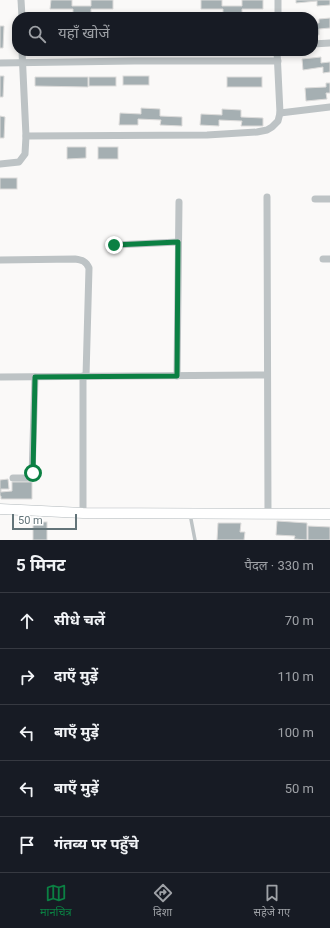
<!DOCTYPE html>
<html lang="hi">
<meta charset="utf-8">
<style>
body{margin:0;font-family:Roboto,"Noto Sans Devanagari",sans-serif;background:#242831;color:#f1f3f6}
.scale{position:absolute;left:12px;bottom:10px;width:65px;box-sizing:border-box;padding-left:4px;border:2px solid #637479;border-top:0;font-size:11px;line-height:14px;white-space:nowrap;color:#637479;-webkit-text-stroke:3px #fff;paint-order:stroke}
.stop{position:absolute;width:12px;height:12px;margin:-9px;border:3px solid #0b8043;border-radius:50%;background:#fff}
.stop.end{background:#0b8043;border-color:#fff;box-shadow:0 1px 4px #0008}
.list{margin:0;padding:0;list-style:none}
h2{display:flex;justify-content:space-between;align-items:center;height:52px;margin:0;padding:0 16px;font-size:17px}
h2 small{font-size:13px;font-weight:400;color:#9ea1a6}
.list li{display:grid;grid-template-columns:26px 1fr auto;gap:12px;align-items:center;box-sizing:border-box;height:56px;padding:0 16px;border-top:1px solid #363941}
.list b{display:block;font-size:15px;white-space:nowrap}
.list em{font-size:13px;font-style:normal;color:#9ea1a6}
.icon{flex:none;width:22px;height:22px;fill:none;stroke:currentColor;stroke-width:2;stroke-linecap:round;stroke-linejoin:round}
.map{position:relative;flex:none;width:330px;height:540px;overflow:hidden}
.search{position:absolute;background:#171b24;box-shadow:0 2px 6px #0003;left:12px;right:12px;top:12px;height:44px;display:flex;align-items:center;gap:10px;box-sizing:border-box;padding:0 14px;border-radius:16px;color:#9ea1a6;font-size:15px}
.sheet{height:332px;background:#171b24}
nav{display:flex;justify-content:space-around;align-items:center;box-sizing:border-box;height:56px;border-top:1px solid #363941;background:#171b24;font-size:11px;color:#9ea1a6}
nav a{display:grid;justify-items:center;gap:2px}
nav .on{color:#0b8043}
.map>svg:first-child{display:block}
</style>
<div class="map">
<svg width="330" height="540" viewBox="0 0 330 540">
<rect width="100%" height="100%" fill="#faf9f8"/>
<!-- building -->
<g fill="#a5afb2" stroke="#dcdbda">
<polygon points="51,0 72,0 72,6 91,6 91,0 113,0 113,9 91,9 91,16 73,16 73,9 50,9"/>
<polygon points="201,0 222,0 222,6 242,6 242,0 263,0 263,9 242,9 242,16 223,16 223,9 201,9"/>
<polygon points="296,0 330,0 330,5 317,6 317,1 296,3"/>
<polygon points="330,18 330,28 319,29 319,35 313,35 313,23 319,23 319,19"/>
<polygon points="0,26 4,26 3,48 0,48"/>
<polygon points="321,57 321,63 330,62 330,72 323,73 323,67 303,70 302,59"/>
<polygon points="0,76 4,76 3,97 0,97"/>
<rect x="123" y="76" width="26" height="9"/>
<polygon points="35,77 88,77 88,87 35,86"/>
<rect x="89" y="77" width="27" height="9"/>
<rect x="227" y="77" width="35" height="10"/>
<polygon points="326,83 330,83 330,93 326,93 327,99 306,101 305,88 326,87"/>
<polygon points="141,108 160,109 160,116 182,117 182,126 160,125 161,120 138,119 138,125 119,125 120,113 141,114"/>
<polygon points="222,109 241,110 241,117 263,118 263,126 241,126 242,121 219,120 219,126 200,125 201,114 222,115"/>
<polygon points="0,116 5,117 4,138 0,138"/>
<polygon points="67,147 86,147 86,158 67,159"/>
<rect x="98" y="147" width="20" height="12"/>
<rect x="0" y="178" width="17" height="11"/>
<polygon points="8,479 9,489 1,489 1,492 12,491 12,482 32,482 32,499 1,499 1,496 0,496 0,480"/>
<polygon points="277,521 307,523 307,540 294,539 295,536 276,535"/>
<rect x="33" y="522" width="14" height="18"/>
<polygon points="218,523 241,523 240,532 245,532 244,540 217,540"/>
<polygon points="308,526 330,527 330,540 308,540"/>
</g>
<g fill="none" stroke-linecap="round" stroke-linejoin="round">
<!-- secondary casing -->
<g stroke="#b2b9bc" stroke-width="11">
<polyline id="secondary" points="0,509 83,513 330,514"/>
</g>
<!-- lane -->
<polyline stroke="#bdc3c5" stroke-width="3.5" points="190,514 195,540"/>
<!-- street -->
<g stroke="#bdc3c5" stroke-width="7">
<polyline points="21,0 22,17"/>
<polyline points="278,17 278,0"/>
<polyline points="313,44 330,43"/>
<polyline points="0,63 134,61 278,61"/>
<polyline points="280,113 330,107"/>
<polyline points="26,136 207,135 257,132 267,130 272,127 278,121 280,113 277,51"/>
<polyline points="0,164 19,162 25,154 26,136 22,51"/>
<polyline points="267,197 268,514"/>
<polyline points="315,199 330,199"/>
<polyline points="114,245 178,242"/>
<polyline points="323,259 330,259"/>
<path d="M0 260 75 259C82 260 86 261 89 268L86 376"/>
<polyline points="83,376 83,513"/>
<polyline points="177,376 179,202"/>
<polyline points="0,377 267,375"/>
<polyline points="13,478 30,478 32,476 35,377"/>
</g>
<!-- secondary -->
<use href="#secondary" stroke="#fff" stroke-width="10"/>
</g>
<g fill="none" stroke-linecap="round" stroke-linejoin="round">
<!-- route -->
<polyline stroke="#0b8043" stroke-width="5" points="33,473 35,377 177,376 178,242 114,245"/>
</g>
</svg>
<div class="scale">50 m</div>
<div class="stop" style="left:33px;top:473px"></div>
<div class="stop end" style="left:114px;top:245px"></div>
<div class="search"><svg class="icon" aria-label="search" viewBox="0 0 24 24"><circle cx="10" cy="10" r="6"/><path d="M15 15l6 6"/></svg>यहाँ खोजें</div>
</div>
<section class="sheet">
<h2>5 मिनट<small>पैदल · 330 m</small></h2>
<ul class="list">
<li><svg class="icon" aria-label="ahead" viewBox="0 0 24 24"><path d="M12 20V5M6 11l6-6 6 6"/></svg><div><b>सीधे चलें</b></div><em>70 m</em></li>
<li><svg class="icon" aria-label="right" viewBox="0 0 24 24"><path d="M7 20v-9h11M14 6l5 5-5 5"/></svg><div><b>दाएँ मुड़ें</b></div><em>110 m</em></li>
<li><svg class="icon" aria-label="left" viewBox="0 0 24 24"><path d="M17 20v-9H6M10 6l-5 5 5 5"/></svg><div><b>बाएँ मुड़ें</b></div><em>100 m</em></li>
<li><svg class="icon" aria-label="left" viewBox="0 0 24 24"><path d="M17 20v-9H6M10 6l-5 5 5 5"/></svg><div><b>बाएँ मुड़ें</b></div><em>50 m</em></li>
<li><svg class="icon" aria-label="arrive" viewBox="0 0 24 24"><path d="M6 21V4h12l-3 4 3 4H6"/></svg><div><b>गंतव्य पर पहुँचे</b></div></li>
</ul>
</section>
<nav>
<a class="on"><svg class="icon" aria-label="map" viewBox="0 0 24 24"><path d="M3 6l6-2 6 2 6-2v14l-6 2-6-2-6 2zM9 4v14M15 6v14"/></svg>मानचित्र</a>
<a><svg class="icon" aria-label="directions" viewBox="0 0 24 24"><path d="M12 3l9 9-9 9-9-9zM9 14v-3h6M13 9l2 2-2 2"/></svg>दिशा</a>
<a><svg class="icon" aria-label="saved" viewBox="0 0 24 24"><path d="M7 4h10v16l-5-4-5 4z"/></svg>सहेजे गए</a>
</nav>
